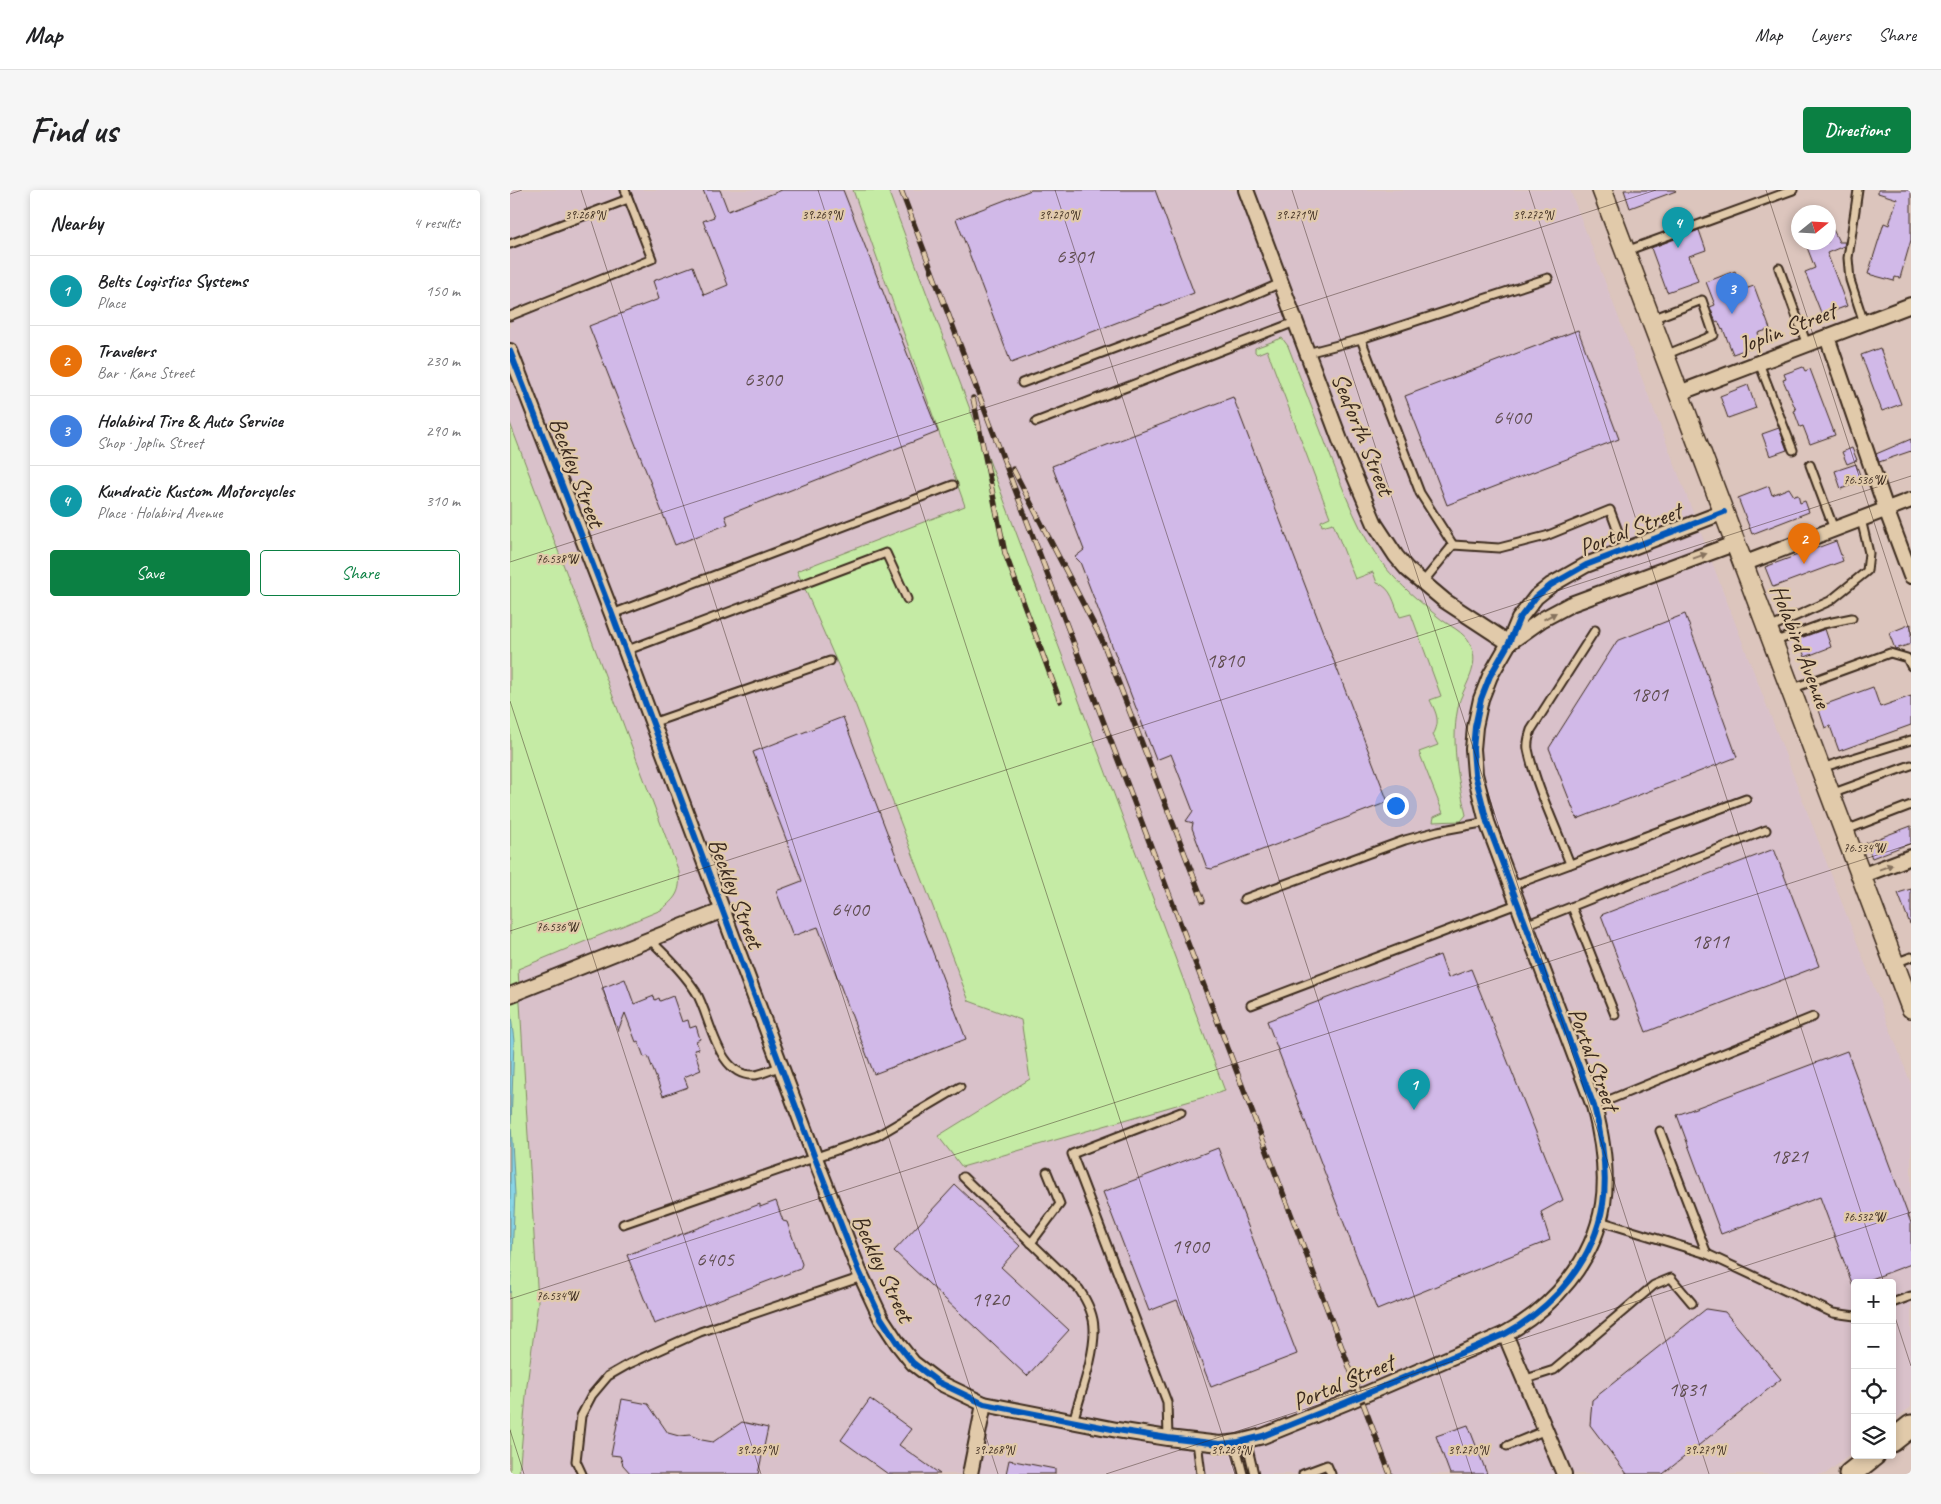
<!DOCTYPE html>
<meta charset="utf-8">
<style>
body{margin:0;font-family:Caveat,sans-serif;background:#f6f6f6;color:#202124}
.controls{position:absolute;right:15px;bottom:15px;display:grid;overflow:hidden;border-radius:5px;box-shadow:0 2px 8px #0003}
.controls button{width:45px;height:45px;display:grid;place-items:center;padding:0;border:0;border-bottom:1px solid #e0e0e0;background:#fff;color:#202124;font:25px sans-serif}
.compass{position:absolute;left:1281px;top:15px;width:45px;height:45px;border-radius:50%;background:#fff;box-shadow:0 2px 8px #0003;rotate:72deg}
.you{position:absolute;left:885px;top:615px;width:18px;height:18px;margin:-12px;border:4px solid #fff;border-radius:50%;background:#1a73e8;box-shadow:0 0 0 8px #1a73e833}
.badge{display:grid;place-items:center;width:32px;height:32px;border-radius:50%;background:#0b8043;color:#fff;font-size:16px;font-weight:700}
.pin{position:absolute;translate:-50% -41px;filter:drop-shadow(0 1px 2px #0008)}
.pin::after{content:'';position:absolute;top:26px;width:18px;height:15px;background:inherit;clip-path:polygon(0 0,100% 0,50% 100%)}
.list{margin:0;padding:0;list-style:none}
h2{display:flex;justify-content:space-between;align-items:center;height:65px;margin:0;padding:0 20px;font-size:21px}
h2 small{font-size:16px;font-weight:400;color:#757577}
.list li{display:grid;grid-template-columns:32px 1fr auto;gap:15px;align-items:center;box-sizing:border-box;height:70px;padding:0 20px;border-top:1px solid #e0e0e0}
.list b{display:block;font-size:19px;white-space:nowrap}
.list p{margin:0;font-size:16px;white-space:nowrap;color:#757577}
.list em{font-size:16px;font-style:normal;color:#757577}
.actions{display:flex;gap:10px;padding:15px 20px}
.actions a{flex:1;padding:11px 0;border:1px solid #0b8043;border-radius:5px;text-align:center;font-size:18px;color:#0b8043}
.actions .main{background:#0b8043;color:#fff}
.icon{flex:none;width:28px;height:28px;fill:none;stroke:currentColor;stroke-width:2;stroke-linecap:round;stroke-linejoin:round}
.map{position:relative;flex:none;width:1401px;height:1284px;overflow:hidden;border-radius:5px}
header{display:flex;align-items:center;gap:30px;box-sizing:border-box;height:70px;padding:0 25px;background:#fff;border-bottom:1px solid #e0e0e0}
header strong{font-size:24px}
nav{display:flex;gap:28px;margin-inline-start:auto;font-size:18px}
.intro{display:flex;align-items:center;justify-content:space-between;box-sizing:border-box;height:120px;padding:0 30px}
h1{margin:0;font-size:35px}
.button{padding:12px 22px;border-radius:5px;background:#0b8043;color:#fff;font-size:18px;font-weight:700}
main{display:flex;gap:30px;padding:0 30px}
aside{flex:1;background:#fff;border-radius:5px;box-shadow:0 2px 8px #0003}
.map>svg:first-child{display:block}
</style>
<header>
<strong>Map</strong>
<nav><a>Map</a><a>Layers</a><a>Share</a></nav>
</header>
<div class="intro"><h1>Find us</h1><a class="button">Directions</a></div>
<main>
<aside>
<h2>Nearby<small>4 results</small></h2>
<ul class="list">
<li><span class="badge" style="background:#0f9aa8">1</span><div><b>Belts Logistics Systems</b><p>Place</p></div><em>150 m</em></li>
<li><span class="badge" style="background:#e8710a">2</span><div><b>Travelers</b><p>Bar · Kane Street</p></div><em>230 m</em></li>
<li><span class="badge" style="background:#3f7fe0">3</span><div><b>Holabird Tire &amp; Auto Service</b><p>Shop · Joplin Street</p></div><em>290 m</em></li>
<li><span class="badge" style="background:#0f9aa8">4</span><div><b>Kundratic Kustom Motorcycles</b><p>Place · Holabird Avenue</p></div><em>310 m</em></li>
</ul>
<div class="actions"><a class="main">Save</a><a>Share</a></div>
</aside>
<div class="map">
<svg width="1401" height="1284" viewBox="0 0 1401 1284">
<rect width="100%" height="100%" fill="#dcc5bd"/>
<filter id="ink" filterUnits="userSpaceOnUse"><feTurbulence type="fractalNoise" baseFrequency=".02" numOctaves="2"/><feDisplacementMap in="SourceGraphic" scale="10" xChannelSelector="R" yChannelSelector="G"/><feConvolveMatrix kernelMatrix="1 2 1 2 8 2 1 2 1" color-interpolation-filters="sRGB"/></filter>
<g filter="url(#ink)">
<!-- built -->
<polygon fill="#d9c1ca" points="0,0 1060,0 1401,894 1401,1217 1382,1231 1382,1093 1345,1093 1345,1261 1315,1284 9,1284 17,1195 28,1112 8,779 151,720 169,682 0,233"/>
<!-- green -->
<g fill="#c5eba5" stroke="#808a62">
<polygon points="343,0 378,0 715,901 452,977 428,946 520,889 511,830 459,811 346,516 287,381 455,316"/>
<path d="M772 148 778 156C792 192 806 229 820 265 835 304 849 344 875 377 890 395 909 411 927 426 938 436 955 441 961 456 970 476 955 494 949 513 940 549 948 590 956 625L951 631 923 632 924 627 933 623 909 562 928 555 923 545C931 531 926 523 920 510L931 506 901 424 890 427C884 414 882 397 867 393L863 382 845 389 823 333 812 336 811 331 820 327 757 160 747 164 745 162V158Z"/>
<path d="M0 233 169 682C171 702 166 708 151 720L8 779 28 1112 17 1195 9 1284H0Z"/>
</g>
<!-- water -->
<polygon fill="#87d4e6" stroke="#699096" points="0,818 4,851 1,935 5,1004 0,1103"/>
<!-- building -->
<g fill="#d1b9e8" stroke="#3b2a1e">
<polygon points="193,0 210,0 218,21 272,0 333,0 428,242 215,326 218,334 165,355 79,136 149,109 143,91 183,76 194,105 218,95 193,31 204,27"/>
<polygon points="521,0 645,0 684,103 501,173 446,29"/>
<polygon points="1114,0 1165,0 1166,1 1120,18"/>
<polygon points="1368,0 1401,0 1401,50 1390,88 1385,87 1384,91 1358,84 1374,33 1379,35 1387,9 1368,3"/>
<polygon points="1318,29 1329,52 1335,52 1334,56 1317,63 1337,116 1312,125 1295,82 1305,78 1295,52 1318,52"/>
<polygon points="1189,40 1196,60 1179,66 1188,91 1157,102 1141,58"/>
<polygon points="1225,81 1232,100 1244,96 1260,139 1248,143 1251,151 1249,152 1250,154 1223,164 1213,139 1212,140 1208,131 1206,132 1203,125 1200,117 1205,115 1196,92"/>
<polygon points="1068,140 1109,249 937,315 895,206"/>
<polygon points="1370,158 1391,214 1372,221 1351,165"/>
<polygon points="1293,177 1295,181 1300,179 1325,245 1300,254 1293,236 1290,237 1284,221 1286,220 1273,190 1276,189 1274,184"/>
<polygon points="1238,195 1246,218 1218,228 1210,206"/>
<polygon points="723,207 878,612 702,679 697,678 682,638 683,633 676,631 683,621 661,564 646,570 570,372 565,367 574,360 542,276"/>
<polygon points="1269,238 1277,260 1260,266 1252,244"/>
<polygon points="1401,249 1401,261 1369,272 1366,264"/>
<polygon points="1342,258 1347,270 1337,274 1332,262"/>
<polygon points="1346,274 1352,291 1331,299 1325,281"/>
<polygon points="1259,296 1262,305 1279,298 1284,306 1288,305 1290,313 1295,311 1299,322 1242,344 1228,308"/>
<polygon points="1326,351 1333,371 1263,397 1255,377"/>
<polygon points="1175,424 1227,567 1067,629 1039,558 1107,451"/>
<polygon points="1401,434 1401,454 1385,459 1379,443"/>
<polygon points="1315,439 1321,457 1295,467 1288,449"/>
<polygon points="1363,497 1370,517 1401,506 1401,535 1329,561 1320,536 1315,538 1308,517"/>
<polygon points="333,527 456,849 364,884 308,737 283,746 266,701 292,691 243,562"/>
<polygon points="1401,636 1401,653 1362,668 1356,653"/>
<polygon points="1264,659 1309,776 1136,842 1091,725"/>
<polygon points="1401,699 1401,734 1400,734 1388,703"/>
<polygon points="930,765 938,788 961,779 1053,1010 1031,1022 1040,1050 867,1120 757,831"/>
<polygon points="115,789 124,814 144,806 145,810 149,808 150,811 163,806 172,832 178,830 180,838 186,836 190,849 186,851 189,859 184,860 191,880 174,887 178,897 153,906 138,866 134,867 128,851 126,852 115,823 108,841 92,798"/>
<polygon points="1337,861 1401,1033 1401,1074 1351,1093 1345,1093 1343,1096 1310,1007 1211,1044 1167,925"/>
<polygon points="708,958 787,1164 701,1197 667,1110 639,1121 593,1002"/>
<polygon points="445,995 510,1056 491,1077 559,1140 517,1186 384,1061"/>
<polygon points="266,1011 273,1031 277,1032 292,1074 290,1079 144,1134 117,1065 250,1014 250,1017"/>
<polygon points="1196,1119 1215,1122 1271,1189 1153,1284 1117,1284 1080,1235 1082,1210"/>
<polygon points="112,1209 138,1214 158,1243 169,1246 180,1245 192,1250 203,1252 232,1232 258,1238 248,1284 121,1284 113,1275 110,1266 101,1265"/>
<polygon points="360,1209 401,1239 389,1255 430,1284 378,1284 331,1250"/>
<polygon points="958,1235 977,1284 940,1284 926,1246"/>
<polygon points="499,1270 545,1279 545,1284 496,1284"/>
</g>
<g fill="none" stroke-linecap="round" stroke-linejoin="round">
<!-- service casing -->
<g stroke="#3b2a1e" stroke-width="11">
<g id="service">
<polyline points="1348,0 1338,68 1340,90 1354,133"/>
<polyline points="0,54 118,9"/>
<polyline points="1116,61 1283,0"/>
<polyline points="1269,78 1297,155"/>
<polyline points="0,126 142,69 115,0"/>
<polyline points="1142,129 1192,110 1204,145 1155,165"/>
<polyline points="851,149 910,303 943,355"/>
<polyline points="797,163 851,149 1038,88"/>
<polyline points="1249,173 1283,260"/>
<polyline points="512,193 725,113 771,93"/>
<polyline points="526,232 785,132"/>
<polyline points="1300,275 1324,339"/>
<polyline points="913,392 943,355 989,358 1036,346 1100,320 1115,360"/>
<polyline points="102,424 443,295"/>
<polyline points="1259,438 1320,411 1357,381 1359,363 1351,329"/>
<polyline points="1263,452 1313,434 1342,428"/>
<polyline points="115,461 376,363 397,409"/>
<polyline points="1281,499 1380,463 1397,468 1401,476"/>
<polyline points="142,533 320,471"/>
<polyline points="1311,578 1401,550"/>
<polyline points="1321,604 1401,575"/>
<polyline points="1336,640 1401,615"/>
<path d="M1060 674C1047 639 1025 595 1018 559 1017 553 1019 546 1021 540L1085 440"/>
<polyline points="1001,696 1236,609"/>
<polyline points="734,709 895,650 928,641 977,632"/>
<polyline points="1062,717 1105,825"/>
<polyline points="1015,735 1256,640"/>
<path d="M140 750C156 765 174 783 186 802 201 827 207 888 245 885 253 884 263 879 271 876"/>
<polyline points="1385,773 1401,767"/>
<polyline points="741,815 1007,714"/>
<polyline points="1084,916 1303,827"/>
<polyline points="1150,941 1197,1064"/>
<path d="M453 987 569 1099C577 1111 584 1124 584 1139 585 1166 570 1205 563 1232"/>
<polyline points="1090,1031 1197,1064 1323,1123 1345,1126"/>
<polyline points="113,1034 367,946 450,897"/>
<polyline points="521,1053 550,1014 537,982"/>
<polyline points="1382,1113 1401,1106"/>
<polyline points="1016,1189 1044,1180 1144,1095 1161,1088 1182,1113"/>
<polyline points="658,1248 657,1212 562,964 671,922"/>
<polyline points="736,1250 744,1284"/>
<polyline points="687,1252 691,1284"/>
<polyline points="725,1252 733,1284"/>
<polyline points="997,1256 1036,1240"/>
<polyline points="72,1284 66,1271 71,1226 82,1205 98,1186 119,1174 190,1142 352,1087"/>
<polyline points="793,1284 817,1275 821,1284"/>
</g>
</g>
<!-- minor casing -->
<g stroke="#3b2a1e" stroke-width="18">
<g id="minor">
<polyline points="736,0 836,266 865,334 886,366 897,379 935,411 999,453"/>
<polyline points="1317,147 1376,319 1401,386"/>
<path d="M0 161 102 424 305 968 349 1081 371 1128 388 1154 403 1173 428 1192 474 1214 607 1240 658 1248 710 1254 729 1252 753 1246 837 1212 995 1144C1044 1117 1084 1071 1093 1014 1098 982 1092 947 1084 916L977 632 965 584 963 559 965 537 971 509 980 486 999 453 1009 429 1026 407 1041 395 1076 375 1214 322"/>
<polyline points="1169,203 1401,115"/>
<polyline points="1233,374 1401,310"/>
<polyline points="999,453 1033,429 1061,414 1226,353"/>
<polyline points="1351,686 1401,667"/>
<polyline points="0,805 211,721"/>
<polyline points="995,1144 1054,1284"/>
<polyline points="460,1284 474,1214"/>
</g>
</g>
<!-- secondary casing -->
<g stroke="#3b2a1e" stroke-width="22">
<polyline id="secondary" points="1092,0 1401,818"/>
</g>
<!-- primary casing -->
<g stroke="#3b2a1e" stroke-width="25">
<g id="primary">
<polyline points="1382,1251 1401,1236"/>
<polyline points="1340,1284 1364,1265"/>
</g>
</g>
<!-- service -->
<use href="#service" stroke="#e1caaa" stroke-width="7"/>
<!-- minor -->
<use href="#minor" stroke="#e1caaa" stroke-width="14"/>
<!-- secondary -->
<use href="#secondary" stroke="#e1caaa" stroke-width="19"/>
<!-- primary -->
<use href="#primary" stroke="#e1caaa" stroke-width="21"/>
<!-- rail casing -->
<g stroke="#3b2a1e" stroke-width="5.5">
<g id="rail">
<polyline points="391,0 880,1284"/>
<polyline points="463,208 495,363 550,511"/>
<polyline points="503,279 592,450 693,711"/>
</g>
</g>
<!-- rail -->
<use href="#rail" stroke="#e1caaa" stroke-width="4" stroke-dasharray="11" stroke-linecap="butt"/>
<!-- cycleway casing -->
<g stroke="#e1caaa" stroke-width="9">
<path id="cycleway" d="M0 161 102 424 305 968 349 1081 371 1128 388 1154 403 1173 428 1192 474 1214 607 1240 658 1248 710 1254 729 1252 753 1246 837 1212 995 1144C1044 1117 1084 1071 1093 1014 1098 982 1092 947 1084 916L977 632 965 584 963 559 965 537 971 509 980 486 999 453 1009 429 1026 407 1041 395 1076 375 1214 322"/>
</g>
<!-- cycleway -->
<use href="#cycleway" stroke="#0057b8" stroke-width="6"/>
</g>
<!-- one-way arrows -->
<defs><path id="oneway-solid" d="M-6-.8H1V-3.2L6.5 0L1 3.2V.8H-6Z" transform="scale(1.25)"/></defs>
<g fill="#86725d">
<use href="#oneway-solid" transform="translate(1190 366) rotate(-20)"/>
<use href="#oneway-solid" transform="translate(1040 426) rotate(-29)"/>
<use href="#oneway-solid" transform="translate(1376 677) rotate(-20)"/>
</g>
</g>
<!-- ticks -->
<path fill="none" stroke="#3b2a1e" stroke-width="1" stroke-opacity="0.45" d="M71 0 488 1284M308 0 725 1284M545 0 962 1284M782 0 1199 1284M1019 0 1374 1093M1256 0 1401 446M0 4 12 0M0 372 1146 0M0 511 251 1284M0 741 1401 286M0 1109 1401 654M1382 1118 1401 1176M0 1240 14 1284M596 1284 1401 1022"/>
<g text-anchor="middle" stroke-width="4.5" stroke-linejoin="round" paint-order="stroke">
<!-- number labels -->
<g font-size="21" fill="#604e50">
<text x="565" y="73">6301</text>
<text x="253" y="196">6300</text>
<text x="1002" y="234">6400</text>
<text x="715" y="477">1810</text>
<text x="1139" y="511">1801</text>
<text x="340" y="726">6400</text>
<text x="1200" y="758">1811</text>
<text x="1279" y="973">1821</text>
<text x="680" y="1063">1900</text>
<text x="205" y="1076">6405</text>
<text x="480" y="1116">1920</text>
<text x="1177" y="1206">1831</text>
</g>
<!-- street labels -->
<g font-size="24" fill="#3b2a1e" stroke="#e1caaa">
<text transform="translate(1277 138) rotate(-21)" y="8">Joplin Street</text>
<text transform="translate(853 244) rotate(68)" y="8">Seaforth Street</text>
<text transform="translate(67 282) rotate(69)" y="8">Beckley Street</text>
<text transform="translate(1120 339) rotate(-21)" y="8">Portal Street</text>
<text transform="translate(1291 456) rotate(69)" y="8">Holabird Avenue</text>
<text transform="translate(226 703) rotate(69)" y="8">Beckley Street</text>
<text transform="translate(1084 869) rotate(70)" y="8">Portal Street</text>
<text transform="translate(373 1078) rotate(65)" y="8">Beckley Street</text>
<text transform="translate(833 1192) rotate(-23)" y="8">Portal Street</text>
</g>
</g>
<g font-size="12" text-anchor="middle" fill="#3b2a1e" stroke="#e1caaa" stroke-width="4.5" stroke-linejoin="round" paint-order="stroke">
<text x="75" y="29">39.268°N</text>
<text x="312" y="29">39.269°N</text>
<text x="549" y="29">39.270°N</text>
<text x="786" y="29">39.271°N</text>
<text x="1023" y="29">39.272°N</text>
<text x="1354" y="294">76.536°W</text>
<text x="47" y="373">76.538°W</text>
<text x="1354" y="662">76.534°W</text>
<text x="47" y="741">76.536°W</text>
<text x="1354" y="1031">76.532°W</text>
<text x="47" y="1110">76.534°W</text>
<text x="247" y="1264">39.267°N</text>
<text x="484" y="1264">39.268°N</text>
<text x="721" y="1264">39.269°N</text>
<text x="958" y="1264">39.270°N</text>
<text x="1195" y="1264">39.271°N</text>
</g>
</svg>
<div class="controls">
<button>+</button>
<button>−</button>
<button><svg class="icon" aria-label="locate" viewBox="0 0 24 24"><circle cx="12" cy="12" r="6"/><path d="M12 2v4M12 18v4M2 12h4M18 12h4"/></svg></button>
<button><svg class="icon" aria-label="layers" viewBox="0 0 24 24"><path d="M12 4l9 5-9 5-9-5zM3 14l9 5 9-5"/></svg></button>
</div>
<svg class="compass" viewBox="-18 -18 36 36"><path d="M0-13l5 13h-10z" fill="#e53935"/><path d="M0 13l5-13h-10z" fill="#757577"/></svg>
<div class="you"></div>
<div class="pin badge" style="left:904px;top:920px;background:#0f9aa8">1</div>
<div class="pin badge" style="left:1294px;top:374px;background:#e8710a">2</div>
<div class="pin badge" style="left:1222px;top:124px;background:#3f7fe0">3</div>
<div class="pin badge" style="left:1168px;top:58px;background:#0f9aa8">4</div>
</div>
</main>
